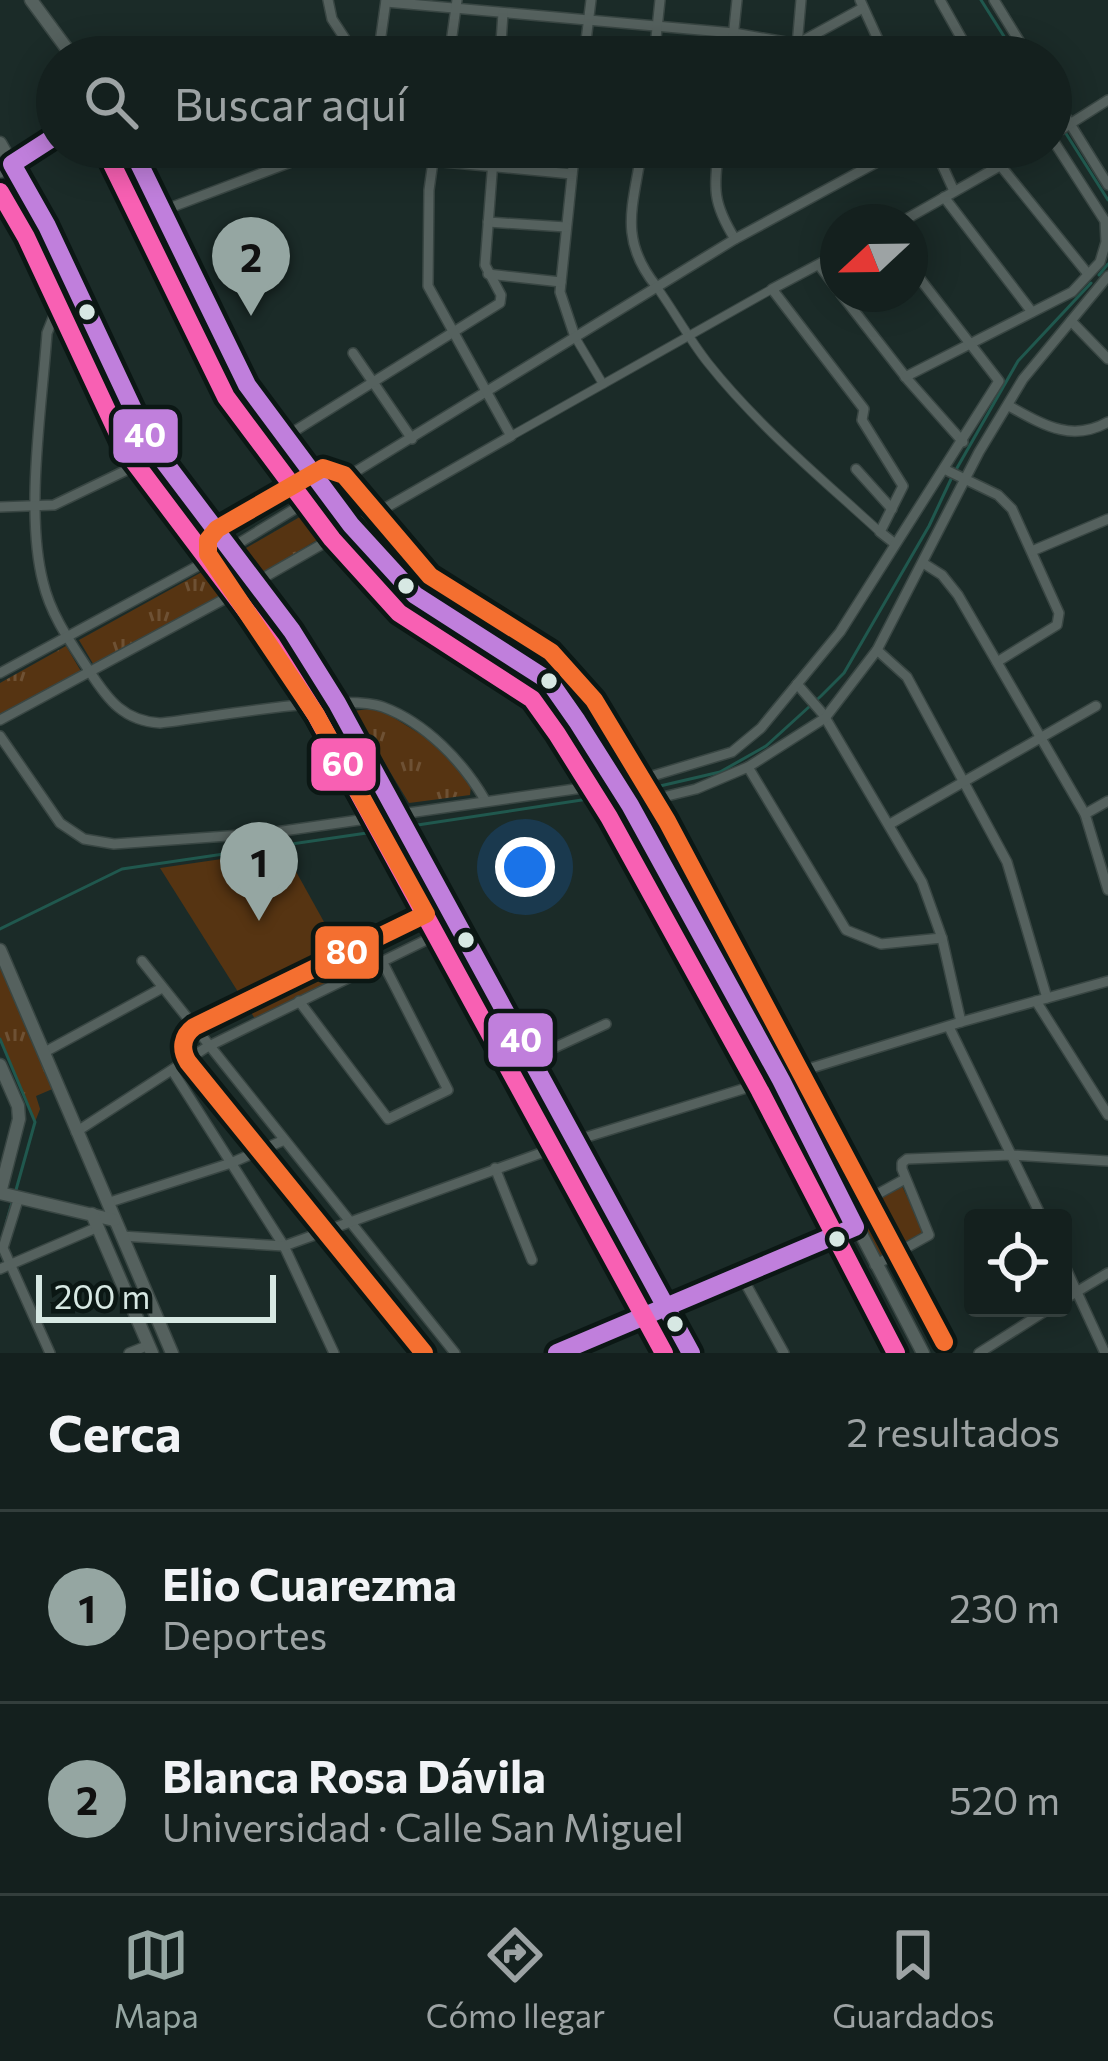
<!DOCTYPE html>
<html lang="es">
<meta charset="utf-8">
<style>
body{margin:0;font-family:Commissioner,sans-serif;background:#1d2827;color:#f1f3f6}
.controls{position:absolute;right:36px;bottom:36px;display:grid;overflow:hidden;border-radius:12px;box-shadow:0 6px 30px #0003}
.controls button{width:108px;height:108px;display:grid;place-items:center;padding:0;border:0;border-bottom:3px solid #333e3c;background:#14201e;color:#f1f3f6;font:60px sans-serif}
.compass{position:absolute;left:820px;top:204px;width:108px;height:108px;border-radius:50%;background:#14201e;box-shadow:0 6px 30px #0003;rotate:248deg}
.scale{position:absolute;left:36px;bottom:30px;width:240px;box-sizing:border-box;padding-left:12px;border:6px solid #d7e8e3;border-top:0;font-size:33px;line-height:42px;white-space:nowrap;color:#d7e8e3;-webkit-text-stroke:9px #0b1714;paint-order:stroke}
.you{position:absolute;left:525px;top:867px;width:42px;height:42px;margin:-30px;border:9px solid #fff;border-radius:50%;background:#1a73e8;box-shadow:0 0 0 18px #1a73e833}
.badge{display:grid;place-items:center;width:78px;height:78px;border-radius:50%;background:#95a6a2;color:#111;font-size:39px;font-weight:700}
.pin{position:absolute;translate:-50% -99px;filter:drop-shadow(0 3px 6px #0008)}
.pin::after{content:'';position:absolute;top:63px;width:42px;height:36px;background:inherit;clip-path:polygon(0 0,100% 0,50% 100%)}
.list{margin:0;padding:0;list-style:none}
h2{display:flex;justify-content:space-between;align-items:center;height:156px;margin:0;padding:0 48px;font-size:51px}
h2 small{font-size:39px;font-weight:400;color:#9da3a4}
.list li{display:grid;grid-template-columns:78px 1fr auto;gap:36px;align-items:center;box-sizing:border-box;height:192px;padding:0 48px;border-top:3px solid #333e3c}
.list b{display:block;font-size:45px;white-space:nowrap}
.list p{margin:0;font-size:39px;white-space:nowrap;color:#9da3a4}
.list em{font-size:39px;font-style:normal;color:#9da3a4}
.icon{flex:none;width:66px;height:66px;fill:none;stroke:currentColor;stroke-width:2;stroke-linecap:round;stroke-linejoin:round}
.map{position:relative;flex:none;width:1108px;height:1353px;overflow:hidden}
.search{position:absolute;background:#14201e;box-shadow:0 6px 30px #0003;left:36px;right:36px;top:36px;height:132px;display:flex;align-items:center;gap:30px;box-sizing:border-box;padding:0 42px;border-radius:66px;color:#9da3a4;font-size:45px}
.sheet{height:540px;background:#14201e}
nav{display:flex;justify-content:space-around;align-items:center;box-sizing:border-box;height:168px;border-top:3px solid #333e3c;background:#14201e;font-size:33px;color:#9da3a4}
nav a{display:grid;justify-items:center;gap:6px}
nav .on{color:#95a6a2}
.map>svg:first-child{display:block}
</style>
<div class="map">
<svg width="1108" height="1353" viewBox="0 0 1108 1353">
<defs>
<pattern id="park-tufts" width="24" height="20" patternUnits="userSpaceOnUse" patternTransform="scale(3)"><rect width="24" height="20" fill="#563412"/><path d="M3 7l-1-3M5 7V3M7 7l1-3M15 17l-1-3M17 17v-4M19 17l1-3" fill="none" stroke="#6e5134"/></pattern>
</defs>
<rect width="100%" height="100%" fill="#1b2b28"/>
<!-- green -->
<polygon fill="#563412" points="284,850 353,974 257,1022 160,868"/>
<!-- park -->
<g fill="url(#park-tufts)">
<polygon points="329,500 343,524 258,576 241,551"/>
<polygon points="229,557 246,582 95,667 79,640"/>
<polygon points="66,646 82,673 0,715 0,683"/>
<polygon points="378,708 438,745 471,785 470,795 409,803 353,711"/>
<polygon points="0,950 57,1087 36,1096 40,1109 35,1122 0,1039"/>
<polygon points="902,1186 924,1233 880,1256 857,1209"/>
</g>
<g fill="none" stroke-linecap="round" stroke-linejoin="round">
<!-- stream -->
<g stroke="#20584e" stroke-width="3">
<polyline points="981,0 1017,57"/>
<polyline points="1051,111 1060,124"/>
<polyline points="1065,132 1108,200"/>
<polyline points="1099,275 1108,264"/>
<polyline points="957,468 1018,361 1091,283"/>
<polyline points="630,793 720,772 766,746 821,696 844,673 929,526 952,477"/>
<polyline points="411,826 621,794"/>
<polyline points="0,929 122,869 401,828"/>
<polyline points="0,1039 35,1122 16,1190"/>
<polyline points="6,1224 13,1199"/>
</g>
<!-- pedestrian casing -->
<g stroke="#394643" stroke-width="10">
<g id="pedestrian">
<path d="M656 286C674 311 689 339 708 363 758 426 821 478 880 532"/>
<polyline points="575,337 603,384"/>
<polyline points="511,436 772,289"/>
</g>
</g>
<!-- minor casing -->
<g stroke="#394643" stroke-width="12">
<g id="minor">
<polyline points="328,0 332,19 357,57"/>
<polyline points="860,0 886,57"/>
<polyline points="940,0 972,57"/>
<polyline points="994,0 1029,57"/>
<polyline points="386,2 734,33 797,44 861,9"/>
<polyline points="378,57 386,0"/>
<polyline points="449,57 457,0"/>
<polyline points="500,57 503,13"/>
<polyline points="584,57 591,0"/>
<polyline points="654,57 660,0"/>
<polyline points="731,57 737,0"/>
<polyline points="796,57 801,0"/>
<polyline points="1051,93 1108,185"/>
<polyline points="1051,136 1108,100"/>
<polyline points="575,147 560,292 575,337"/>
<path d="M642 147C634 205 617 237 656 286"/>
<path d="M719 147C714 189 712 202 735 239"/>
<polyline points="934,147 954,191"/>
<polyline points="433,161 572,174"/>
<polyline points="786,162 788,147"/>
<polyline points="1000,165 1088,274"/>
<polyline points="0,173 57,135"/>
<polyline points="944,197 1032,312"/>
<polyline points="164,210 331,147"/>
<polyline points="488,222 566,227"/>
<polyline points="901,222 1033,147"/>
<polyline points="838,254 772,289 864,409 862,420 903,486 880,532 894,543"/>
<polyline points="819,265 838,290"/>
<polyline points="488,274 561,282"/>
<polyline points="841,294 908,380 963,442"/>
<path d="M80 296 57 308 47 333C42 406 25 512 43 582 51 616 71 643 90 672 108 700 124 721 160 723 209 718 344 692 383 707 426 723 463 762 485 800"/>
<polyline points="1071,321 1108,359"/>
<polyline points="353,353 412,439"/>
<polyline points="905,377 1072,292 1100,262 1106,242 1105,221 1051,137"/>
<path d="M1009 406C1042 424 1071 443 1108 422"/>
<polyline points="285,437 500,303 501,295 485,265 494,147"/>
<polyline points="856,469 892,509"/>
<polyline points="944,469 998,495 1012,509 1059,613 1057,625 997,662"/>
<polyline points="0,507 54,505 158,455"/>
<polyline points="1032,551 1108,519"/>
<polyline points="923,563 942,575 958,595 1085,814 1108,890"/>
<polyline points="877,650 907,677 1007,862 1047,998"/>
<polyline points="0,673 231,548 735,239 905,147"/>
<polyline points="797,684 823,714 922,882 942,938 961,1022"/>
<polyline points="0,720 256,582 511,436 428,286 429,190 435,147"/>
<polyline points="0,736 60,823 84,839 114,844 269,833 617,783"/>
<polyline points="748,767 846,930 881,944 942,938"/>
<polyline points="619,786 732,752 761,728 840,632 999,381 910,266"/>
<polyline points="630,805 696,789 748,767 825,718 877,650 979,452 1023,379 1108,276"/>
<polyline points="1085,814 1108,801"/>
<polyline points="890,824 1096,706"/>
<polyline points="142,961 455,1353"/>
<polyline points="299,1001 388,1119 448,1090 382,961"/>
<polyline points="1036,1001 1108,1115"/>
<polyline points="949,1027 1042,1218"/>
<polyline points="43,1053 162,988"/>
<polyline points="532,1058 606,1024"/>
<polyline points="172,1070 284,1246 334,1353"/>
<polyline points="76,1132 207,1047 459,924"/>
<polyline points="495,1168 532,1260"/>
<polyline points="19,1197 3,1248 50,1353"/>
<polyline points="107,1203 231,1163 282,1141"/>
<polyline points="847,1211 905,1179"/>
<polyline points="121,1236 284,1246 577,1140 961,1022 1108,981"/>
<polyline points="1063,1262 1105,1353"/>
<polyline points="875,1265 929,1235 902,1169 902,1163 907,1159 1011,1155 1108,1161"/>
<polyline points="0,1269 98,1227"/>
<polyline points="742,1277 784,1353"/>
<polyline points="1063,1300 1108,1273"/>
<polyline points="129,1353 149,1345"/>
<polyline points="557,1353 855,1227"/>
<polyline points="979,1353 1050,1308"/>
</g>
</g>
<!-- tertiary casing -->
<g stroke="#394643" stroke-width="15">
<g id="tertiary">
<polyline points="31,0 73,57"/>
<polyline points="0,143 47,226 147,439 292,631 337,703 691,1353"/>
<polyline points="131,147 247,385 351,525 415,595 549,681 577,721 630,805 781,1080 923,1353"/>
<polyline points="0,950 172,1353"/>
<polyline points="0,1065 18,1106 19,1119 0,1193 114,1220"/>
<polyline points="92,1214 152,1353"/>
</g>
</g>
<!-- pedestrian -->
<use href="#pedestrian" stroke="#55615e" stroke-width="8"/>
<!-- minor -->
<use href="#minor" stroke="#55615e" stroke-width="9"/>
<!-- tertiary -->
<use href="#tertiary" stroke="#55615e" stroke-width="12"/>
<!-- bus-1 casing -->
<g stroke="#0b1714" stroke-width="27">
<g id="bus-1">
<polyline points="57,135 12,164 47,226 147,439 292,631 337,703 691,1353"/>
<polyline points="131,147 247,385 351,525 415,595 549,681 577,721 630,805 781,1080 855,1227 557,1353"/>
</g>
</g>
<!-- bus-2 casing -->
<g stroke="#0b1714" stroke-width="27">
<g id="bus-2">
<polyline points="109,158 226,397 332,539 399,613 532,699 557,734 609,817 760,1091 896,1353"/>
<polyline points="0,192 26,237 126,451 272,645 316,715 664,1353"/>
</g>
</g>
<!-- bus-3 casing -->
<g stroke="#0b1714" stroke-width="27">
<path id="bus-3" d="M424 1353 188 1062C180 1049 182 1036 194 1027L426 914 316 715 208 554V540L217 529 323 468 344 475 430 576 551 652 594 700 667 821 944 1342"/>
</g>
<!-- bus-1 -->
<use href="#bus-1" stroke="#c07fdc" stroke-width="18"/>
<!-- bus-2 -->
<use href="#bus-2" stroke="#f860b3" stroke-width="18"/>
<!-- bus-3 -->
<use href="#bus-3" stroke="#f46f30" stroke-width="18"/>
</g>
<!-- markers -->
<g fill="#d7e8e3" stroke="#0b1714" stroke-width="4.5">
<circle cx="87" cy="312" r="10"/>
<circle cx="406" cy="586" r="10"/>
<circle cx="549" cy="681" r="10"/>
<circle cx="466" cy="940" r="10"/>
<circle cx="837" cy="1239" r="10"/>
<circle cx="675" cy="1324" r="10"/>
</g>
<g stroke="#0b1714" stroke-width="4.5">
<rect x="111" y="407" width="69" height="58" rx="12" fill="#c07fdc"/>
<rect x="309" y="736" width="69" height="57" rx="12" fill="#f860b3"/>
<rect x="313" y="924" width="68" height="57" rx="12" fill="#f46f30"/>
<rect x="486" y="1011" width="69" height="58" rx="12" fill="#c07fdc"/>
</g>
<g font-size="33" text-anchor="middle" font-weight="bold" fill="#fff">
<text x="145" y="447">40</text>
<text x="343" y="776">60</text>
<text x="347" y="964">80</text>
<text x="521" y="1052">40</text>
</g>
</svg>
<div class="controls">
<button><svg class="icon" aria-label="locate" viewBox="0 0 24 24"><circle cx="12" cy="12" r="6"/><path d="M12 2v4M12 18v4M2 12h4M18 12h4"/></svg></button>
</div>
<svg class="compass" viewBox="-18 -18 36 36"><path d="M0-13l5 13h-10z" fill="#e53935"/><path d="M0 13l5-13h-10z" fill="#9da3a4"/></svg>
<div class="scale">200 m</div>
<div class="you"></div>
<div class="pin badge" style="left:259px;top:921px">1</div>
<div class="pin badge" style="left:251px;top:316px">2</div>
<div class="search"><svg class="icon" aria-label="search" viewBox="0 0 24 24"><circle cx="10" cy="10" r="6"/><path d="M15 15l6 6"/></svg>Buscar aquí</div>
</div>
<section class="sheet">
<h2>Cerca<small>2 resultados</small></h2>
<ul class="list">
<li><span class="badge">1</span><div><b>Elio Cuarezma</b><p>Deportes</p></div><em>230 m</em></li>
<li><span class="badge">2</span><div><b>Blanca Rosa Dávila</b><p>Universidad · Calle San Miguel</p></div><em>520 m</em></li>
</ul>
</section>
<nav>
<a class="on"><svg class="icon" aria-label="map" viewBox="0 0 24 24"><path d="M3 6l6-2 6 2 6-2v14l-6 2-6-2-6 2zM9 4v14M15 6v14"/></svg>Mapa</a>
<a><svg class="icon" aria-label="directions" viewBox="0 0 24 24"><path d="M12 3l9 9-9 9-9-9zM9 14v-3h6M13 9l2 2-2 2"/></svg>Cómo llegar</a>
<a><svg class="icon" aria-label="saved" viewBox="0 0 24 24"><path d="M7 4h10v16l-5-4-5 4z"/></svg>Guardados</a>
</nav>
